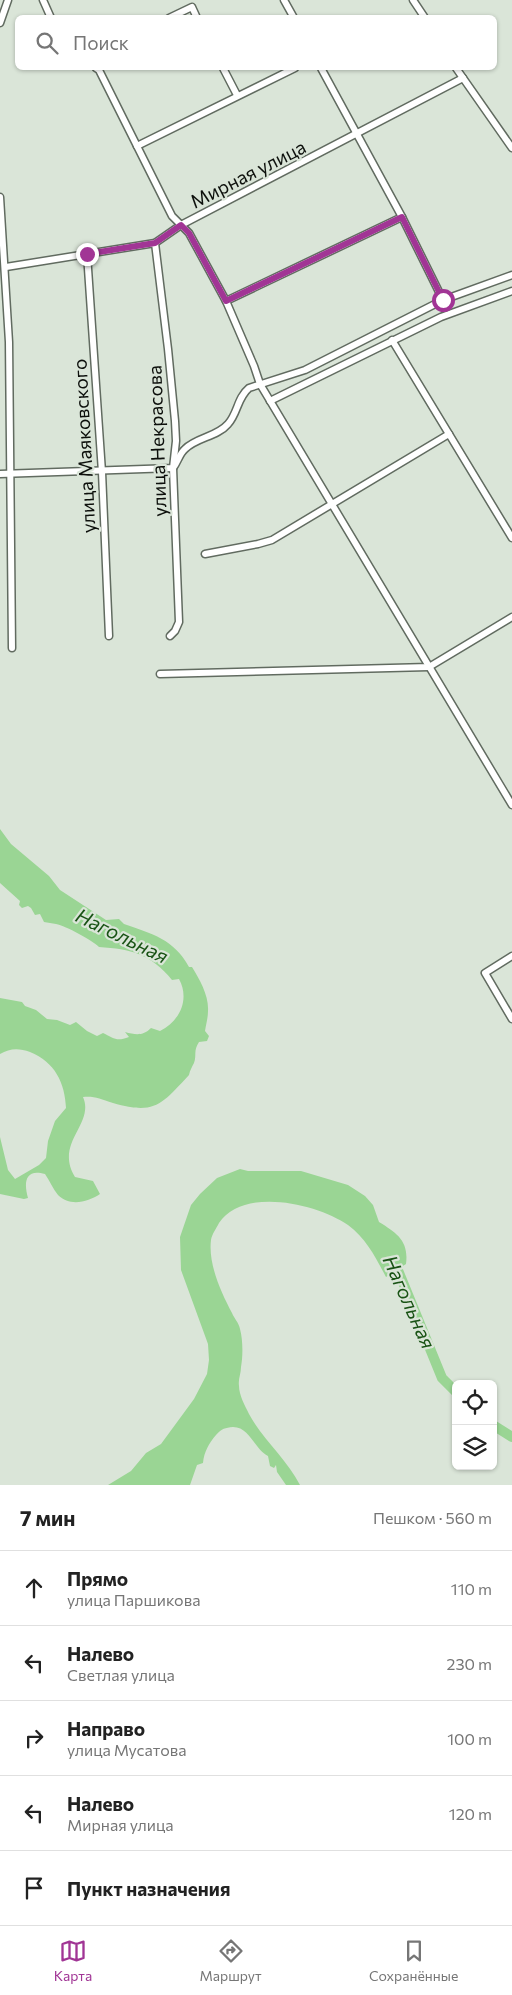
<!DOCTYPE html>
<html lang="ru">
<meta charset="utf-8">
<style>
body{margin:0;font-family:Commissioner,sans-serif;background:#f6f6f6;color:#222}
.controls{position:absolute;right:15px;bottom:15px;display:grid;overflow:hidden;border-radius:8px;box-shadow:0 1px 4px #0004}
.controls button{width:45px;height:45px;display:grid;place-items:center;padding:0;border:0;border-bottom:1px solid #e0e0e0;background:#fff;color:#222;font:25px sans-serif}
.stop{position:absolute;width:15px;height:15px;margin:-11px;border:4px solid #a13595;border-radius:50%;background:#fff}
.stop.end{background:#a13595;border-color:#fff;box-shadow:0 1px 5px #0008}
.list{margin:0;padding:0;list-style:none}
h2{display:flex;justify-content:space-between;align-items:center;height:65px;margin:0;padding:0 20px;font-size:21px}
h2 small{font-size:16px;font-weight:400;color:#767676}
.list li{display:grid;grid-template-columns:32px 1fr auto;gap:15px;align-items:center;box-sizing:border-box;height:75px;padding:0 20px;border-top:1px solid #e0e0e0}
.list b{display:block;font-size:19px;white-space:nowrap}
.list p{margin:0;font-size:16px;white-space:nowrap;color:#767676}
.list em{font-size:16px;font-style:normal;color:#767676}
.icon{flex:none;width:28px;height:28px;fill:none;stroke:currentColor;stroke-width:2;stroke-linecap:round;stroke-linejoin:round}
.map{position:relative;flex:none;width:512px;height:1485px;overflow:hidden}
.search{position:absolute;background:#fff;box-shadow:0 1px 4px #0004;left:15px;right:15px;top:15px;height:55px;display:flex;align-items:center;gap:12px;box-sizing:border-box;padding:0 18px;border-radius:8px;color:#767676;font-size:19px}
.sheet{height:440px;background:#fff}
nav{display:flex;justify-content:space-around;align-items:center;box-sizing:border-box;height:70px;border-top:1px solid #e0e0e0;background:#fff;font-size:14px;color:#767676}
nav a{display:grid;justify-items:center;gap:2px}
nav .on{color:#a13595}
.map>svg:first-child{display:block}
</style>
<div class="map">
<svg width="512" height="1485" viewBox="0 0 512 1485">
<rect width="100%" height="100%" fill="#dae5d8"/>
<!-- water -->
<g fill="#9ad594">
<path d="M0 829 11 844 49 876 60 890 106 920 119 919 124 924C152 934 174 939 189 967H192C200 980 209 996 208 1011 208 1018 206 1024 205 1031L209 1036 207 1041 199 1042C193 1051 197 1055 194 1063 192 1067 190 1070 189 1075 161 1105 155 1115 113 1103 100 1099 95 1096 83 1097 95 1124 54 1143 75 1177L93 1181 100 1194C88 1202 70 1207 58 1195 53 1189 50 1181 45 1174 24 1168 24 1184 28 1198L24 1199 0 1194V1137L8 1170 15 1179 39 1165 46 1158 48 1141 55 1121 66 1108C65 1083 55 1062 30 1052 19 1048 10 1048 0 1054V998L22 1002 25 1006 36 1010 47 1019 57 1020 70 1025 76 1022 87 1031 97 1036 103 1033C114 1038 116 1042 129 1037L125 1032C136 1035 143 1036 151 1028L160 1031C180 1021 190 999 179 979L172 980C151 954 131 949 99 947 92 940 66 926 56 924 52 923 48 923 44 922L40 914 35 915 31 908 28 906 22 908 19 905 20 901 0 883Z"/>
<path d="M240 1169 248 1171H301L348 1185 365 1196 373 1205 379 1222C397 1233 409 1241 406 1264L386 1277C376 1258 366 1238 348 1225 318 1204 244 1186 219 1223 216 1229 212 1234 211 1240 208 1264 221 1292 232 1313 234 1318 239 1323 240 1329 243 1340 243 1356 241 1367 241 1374 238 1379 239 1386 239 1395 245 1406 249 1414 263 1440 287 1459 300 1485H286L277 1472 276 1465 274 1468 270 1466 268 1456C254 1449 250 1427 233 1427 225 1428 222 1428 216 1435 209 1443 204 1452 203 1463L197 1465 190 1485H108L131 1471 146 1453 161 1444 194 1399 207 1374 209 1360 208 1344 181 1270 180 1237 191 1205 200 1194 217 1178Z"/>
</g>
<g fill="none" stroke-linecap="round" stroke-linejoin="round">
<!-- river -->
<g stroke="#9ad594" stroke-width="10">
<polyline points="393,1258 442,1378 456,1392"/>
<polyline points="493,1425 512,1437"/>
</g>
<!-- minor casing -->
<g stroke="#616b60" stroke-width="9">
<g id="minor">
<polyline points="43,0 51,18"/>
<polyline points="284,0 294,18"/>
<polyline points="413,0 425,18"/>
<polyline points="169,18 192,7 197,18"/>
<polyline points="0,23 8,0"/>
<polyline points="96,68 99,70 172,216 189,233 226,301 254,366 260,384 512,805"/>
<polyline points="223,68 237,95"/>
<polyline points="321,68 402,217 443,300"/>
<polyline points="456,68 512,148"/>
<polyline points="137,146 295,68"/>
<polyline points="0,197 9,342 12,648"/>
<polyline points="155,243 168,349 175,421 176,441 173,468 179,622 175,631 170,636"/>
<polyline points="87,254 102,472 109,636"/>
<polyline points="6,267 155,243 181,225 463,78"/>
<polyline points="226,301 402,217"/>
<polyline points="392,340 512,538"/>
<polyline points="270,401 441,317 512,291"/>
<path d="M0 474 173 468C178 462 179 454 185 449 197 437 217 437 228 424 238 413 237 398 249 388L305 370 443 300 512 275"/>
<polyline points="205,554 258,544 272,540 449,434"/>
<polyline points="160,674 429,667 512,617"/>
<polyline points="512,956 485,973 512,1019"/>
</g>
</g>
<!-- minor -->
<use href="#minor" stroke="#fff" stroke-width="6"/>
</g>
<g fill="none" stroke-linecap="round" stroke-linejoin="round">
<!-- route -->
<polyline stroke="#a13595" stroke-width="6" points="87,254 155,243 181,225 189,233 226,301 402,217 443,300"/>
</g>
<g text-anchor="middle" stroke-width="4.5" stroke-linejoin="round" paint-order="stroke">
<!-- street labels -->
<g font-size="19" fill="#0d100c" stroke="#dae5d8">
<text transform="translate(248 174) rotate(-27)" y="7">Мирная улица</text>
<text transform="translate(157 441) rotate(-92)" y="7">улица Некрасова</text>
<text transform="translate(84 446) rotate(-93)" y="7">улица Маяковского</text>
</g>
<!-- water labels -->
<g font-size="20" font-style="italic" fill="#195315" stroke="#dae5d8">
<text transform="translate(122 936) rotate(26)" y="7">Нагольная</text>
<text transform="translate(409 1302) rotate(66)" y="7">Нагольная</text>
</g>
</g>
</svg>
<div class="controls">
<button><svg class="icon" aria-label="locate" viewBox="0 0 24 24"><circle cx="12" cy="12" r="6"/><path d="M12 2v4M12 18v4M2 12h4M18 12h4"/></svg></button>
<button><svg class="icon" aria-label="layers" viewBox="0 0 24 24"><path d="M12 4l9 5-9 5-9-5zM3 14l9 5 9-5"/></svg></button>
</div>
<div class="stop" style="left:443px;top:300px"></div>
<div class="stop end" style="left:87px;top:254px"></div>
<div class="search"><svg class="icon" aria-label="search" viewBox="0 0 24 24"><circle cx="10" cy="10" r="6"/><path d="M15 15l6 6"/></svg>Поиск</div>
</div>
<section class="sheet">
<h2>7 мин<small>Пешком · 560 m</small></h2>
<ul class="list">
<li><svg class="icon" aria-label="ahead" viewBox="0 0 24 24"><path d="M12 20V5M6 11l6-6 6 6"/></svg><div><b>Прямо</b><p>улица Паршикова</p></div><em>110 m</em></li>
<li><svg class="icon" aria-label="left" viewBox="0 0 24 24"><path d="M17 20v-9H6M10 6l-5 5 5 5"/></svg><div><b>Налево</b><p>Светлая улица</p></div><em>230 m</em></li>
<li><svg class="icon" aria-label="right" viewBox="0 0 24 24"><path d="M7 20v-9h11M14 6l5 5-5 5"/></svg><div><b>Направо</b><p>улица Мусатова</p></div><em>100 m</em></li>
<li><svg class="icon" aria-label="left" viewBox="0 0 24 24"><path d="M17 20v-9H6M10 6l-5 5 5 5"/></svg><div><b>Налево</b><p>Мирная улица</p></div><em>120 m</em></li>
<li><svg class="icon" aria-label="arrive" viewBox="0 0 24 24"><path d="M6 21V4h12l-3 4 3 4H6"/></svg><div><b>Пункт назначения</b></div></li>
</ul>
</section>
<nav>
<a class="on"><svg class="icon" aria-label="map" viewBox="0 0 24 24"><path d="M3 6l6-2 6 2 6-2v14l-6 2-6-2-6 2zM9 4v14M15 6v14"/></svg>Карта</a>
<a><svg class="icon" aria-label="directions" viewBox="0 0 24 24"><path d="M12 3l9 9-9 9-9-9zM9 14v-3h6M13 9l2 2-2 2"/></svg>Маршрут</a>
<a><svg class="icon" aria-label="saved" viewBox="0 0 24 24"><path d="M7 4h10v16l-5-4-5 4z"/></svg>Сохранённые</a>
</nav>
